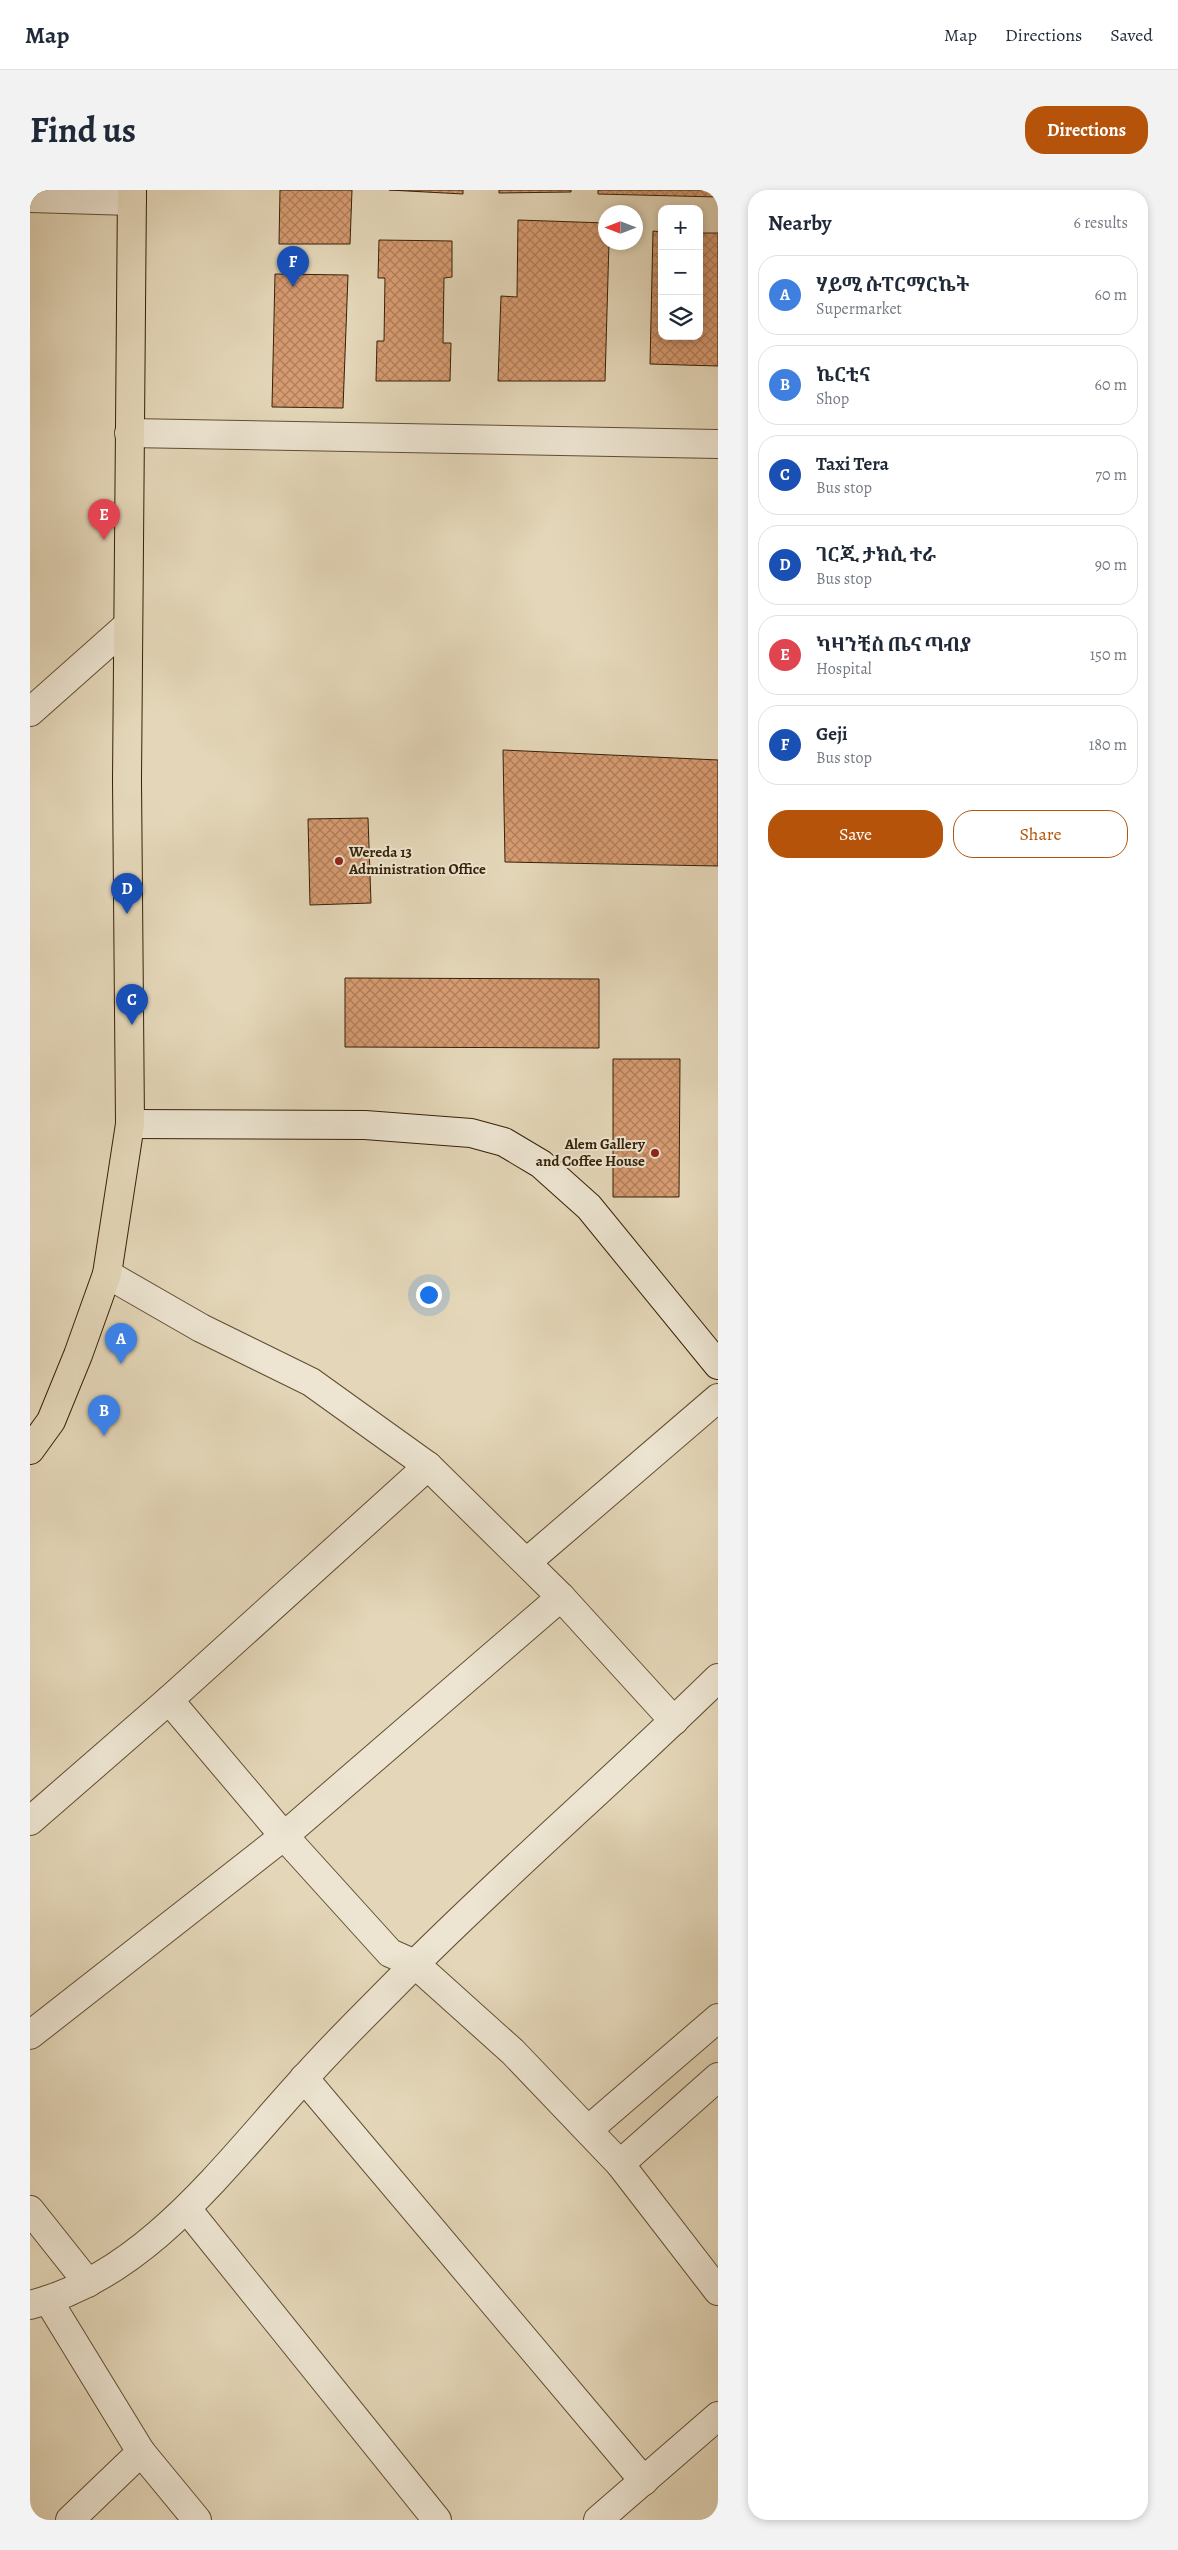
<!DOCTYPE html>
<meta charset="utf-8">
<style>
body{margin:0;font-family:Alegreya,"Noto Serif Ethiopic",serif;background:#f2f2f3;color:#1f2937}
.controls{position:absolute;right:15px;top:15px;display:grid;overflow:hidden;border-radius:10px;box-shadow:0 2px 8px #0003}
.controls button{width:45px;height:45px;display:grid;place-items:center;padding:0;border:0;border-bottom:1px solid #e0e1e3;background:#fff;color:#1f2937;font:25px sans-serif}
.compass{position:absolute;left:568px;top:15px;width:45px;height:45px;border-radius:50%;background:#fff;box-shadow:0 2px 8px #0003;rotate:270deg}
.you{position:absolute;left:398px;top:1104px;width:18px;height:18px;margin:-12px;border:4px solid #fff;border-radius:50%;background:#1a73e8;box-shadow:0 0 0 8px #1a73e833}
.badge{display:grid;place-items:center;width:32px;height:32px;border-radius:50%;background:#b45309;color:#fff;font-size:16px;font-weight:700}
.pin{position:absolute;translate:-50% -41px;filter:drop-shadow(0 1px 2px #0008)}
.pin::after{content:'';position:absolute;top:26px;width:18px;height:15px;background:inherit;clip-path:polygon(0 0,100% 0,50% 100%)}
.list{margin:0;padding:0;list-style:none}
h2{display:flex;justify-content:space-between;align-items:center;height:65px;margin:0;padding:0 20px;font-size:21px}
h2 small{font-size:16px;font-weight:400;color:#747a83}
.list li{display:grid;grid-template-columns:32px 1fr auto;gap:15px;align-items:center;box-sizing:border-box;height:80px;margin:0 10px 10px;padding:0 10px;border:1px solid #e0e1e3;border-radius:20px}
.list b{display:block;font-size:19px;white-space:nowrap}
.list p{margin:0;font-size:16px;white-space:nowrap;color:#747a83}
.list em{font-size:16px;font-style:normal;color:#747a83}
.actions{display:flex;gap:10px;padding:15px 20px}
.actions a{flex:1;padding:11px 0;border:1px solid #b45309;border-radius:20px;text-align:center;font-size:18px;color:#b45309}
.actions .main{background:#b45309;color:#fff}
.icon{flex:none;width:28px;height:28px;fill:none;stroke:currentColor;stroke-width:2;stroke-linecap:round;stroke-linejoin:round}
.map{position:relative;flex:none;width:688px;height:2330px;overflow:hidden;border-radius:20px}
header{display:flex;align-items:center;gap:30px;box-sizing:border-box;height:70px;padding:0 25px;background:#fff;border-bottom:1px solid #e0e1e3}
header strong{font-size:24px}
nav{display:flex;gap:28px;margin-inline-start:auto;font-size:18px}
.intro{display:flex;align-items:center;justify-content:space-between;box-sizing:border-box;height:120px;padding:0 30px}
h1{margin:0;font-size:35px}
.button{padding:12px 22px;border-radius:20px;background:#b45309;color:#fff;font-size:18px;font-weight:700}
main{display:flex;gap:30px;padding:0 30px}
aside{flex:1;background:#fff;border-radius:20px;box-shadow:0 2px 8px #0003}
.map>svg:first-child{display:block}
</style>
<header>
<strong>Map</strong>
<nav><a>Map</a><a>Directions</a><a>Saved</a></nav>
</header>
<div class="intro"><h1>Find us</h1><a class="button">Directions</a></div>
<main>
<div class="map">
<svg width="688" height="2330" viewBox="0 0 688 2330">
<defs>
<pattern id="building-cross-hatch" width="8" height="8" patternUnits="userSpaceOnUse" patternTransform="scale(1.25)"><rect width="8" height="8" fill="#d79b71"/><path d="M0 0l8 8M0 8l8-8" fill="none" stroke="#af7e5b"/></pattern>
</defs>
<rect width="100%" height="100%" fill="#e4d7b9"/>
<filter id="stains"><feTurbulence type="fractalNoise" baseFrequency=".004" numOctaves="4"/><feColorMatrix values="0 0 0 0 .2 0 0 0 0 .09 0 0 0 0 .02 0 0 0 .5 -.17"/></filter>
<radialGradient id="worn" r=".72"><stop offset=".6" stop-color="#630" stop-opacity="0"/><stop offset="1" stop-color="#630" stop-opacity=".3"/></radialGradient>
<!-- building -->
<g fill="url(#building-cross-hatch)" stroke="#362106">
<polygon points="250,0 322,0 320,54 249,54"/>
<polygon points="359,0 433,0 433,4"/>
<polygon points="469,0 541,0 541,2 469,3"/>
<polygon points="568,0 688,0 688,7 568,4"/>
<polygon points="488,30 576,33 576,52 579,52 575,191 468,191 471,106 487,107"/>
<polygon points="623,41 632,42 632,146 669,146 669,43 688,43 688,176 620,174"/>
<polygon points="349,50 422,51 422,87 414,88 413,153 421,153 420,191 346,191 347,151 354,151 355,88 348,88"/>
<polygon points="245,84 318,85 313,218 242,217"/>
<polygon points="473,560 688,570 688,676 475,672"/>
<polygon points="338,628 341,713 280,715 278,629"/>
<polygon points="315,788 569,789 569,858 315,857"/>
<polygon points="583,869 650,869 649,1007 583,1007"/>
</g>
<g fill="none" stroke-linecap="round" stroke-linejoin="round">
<!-- street casing -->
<g stroke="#624e33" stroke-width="30">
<g id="street">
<polyline points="0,8 102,11"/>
<polyline points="99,243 688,254"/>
<polyline points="0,522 98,435"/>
<polyline points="77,1084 171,1138 281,1192 398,1276 531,1407 644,1531"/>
<polyline points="497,1372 688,1208"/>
<polyline points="139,1510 254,1646 360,1763 385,1774 483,1862 590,1974 688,2101"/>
<polyline points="0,1631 139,1510 398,1276"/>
<polyline points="0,1845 254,1646 531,1407"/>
<polyline points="274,1888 614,2291"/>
<polyline points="558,1940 688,1828"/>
<polyline points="590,1974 688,1887"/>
<polyline points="157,2019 407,2330"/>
<polyline points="0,2020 58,2093"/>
<polyline points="18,2110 111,2262 167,2330"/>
<path d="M0 2115C116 2086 195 1975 272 1891 307 1851 346 1814 383 1776 482 1677 588 1586 688 1488"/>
<polyline points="40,2330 111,2262"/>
<polyline points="568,2330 688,2226"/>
</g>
</g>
<!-- secondary casing -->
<g stroke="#362106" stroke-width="30">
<polyline id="secondary" points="100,934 335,935 441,943 474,952 511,974 559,1017 688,1175"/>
</g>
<!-- primary casing -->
<g stroke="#362106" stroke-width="30">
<polyline id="primary" points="0,1260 21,1231 48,1165 77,1084 100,934 97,590 102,0"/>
</g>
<!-- street -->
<use href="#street" stroke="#ede5d2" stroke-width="28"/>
<!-- secondary -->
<use href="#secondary" stroke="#ede5d2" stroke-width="28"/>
<!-- primary -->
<use href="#primary" stroke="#e4d7b9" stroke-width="28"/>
</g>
<!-- markers -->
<g fill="#8f2418" stroke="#ede5d2" stroke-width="2">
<circle cx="309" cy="671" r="5"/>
<circle cx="625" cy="963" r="5"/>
</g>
<g text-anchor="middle" stroke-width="4" stroke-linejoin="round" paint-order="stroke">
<!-- poi labels -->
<g font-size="15" font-weight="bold" fill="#362106" stroke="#ede5d2" text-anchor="start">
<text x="319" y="667">Wereda 13<tspan x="319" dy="17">Administration Office</tspan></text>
<text x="615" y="959" text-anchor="end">Alem Gallery<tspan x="615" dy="17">and Coffee House</tspan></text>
</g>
</g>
<rect width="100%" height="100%" filter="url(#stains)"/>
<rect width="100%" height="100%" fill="url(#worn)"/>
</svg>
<div class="controls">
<button>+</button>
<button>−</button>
<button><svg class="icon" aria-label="layers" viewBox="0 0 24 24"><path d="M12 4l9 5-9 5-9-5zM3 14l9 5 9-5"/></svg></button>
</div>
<svg class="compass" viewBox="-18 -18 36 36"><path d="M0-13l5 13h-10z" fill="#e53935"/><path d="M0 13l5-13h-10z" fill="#747a83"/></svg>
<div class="you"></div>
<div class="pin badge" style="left:91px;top:1174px;background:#3f7fe0">A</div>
<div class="pin badge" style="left:74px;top:1246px;background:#3f7fe0">B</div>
<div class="pin badge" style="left:102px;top:835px;background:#1a4fb4">C</div>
<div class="pin badge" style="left:97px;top:724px;background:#1a4fb4">D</div>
<div class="pin badge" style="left:74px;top:350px;background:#e0444e">E</div>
<div class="pin badge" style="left:263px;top:97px;background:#1a4fb4">F</div>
</div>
<aside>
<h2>Nearby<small>6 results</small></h2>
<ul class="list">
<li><span class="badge" style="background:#3f7fe0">A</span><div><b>ሃይሚ ሱፐርማርኬት</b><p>Supermarket</p></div><em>60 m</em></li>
<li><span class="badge" style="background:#3f7fe0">B</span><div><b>ኬርቲና</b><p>Shop</p></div><em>60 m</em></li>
<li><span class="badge" style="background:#1a4fb4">C</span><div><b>Taxi Tera</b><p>Bus stop</p></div><em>70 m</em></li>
<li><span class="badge" style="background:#1a4fb4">D</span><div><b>ገርጂ ታክሲ ተራ</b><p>Bus stop</p></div><em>90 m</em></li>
<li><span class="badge" style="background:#e0444e">E</span><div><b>ካዛንቺስ ጤና ጣብያ</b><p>Hospital</p></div><em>150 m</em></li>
<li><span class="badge" style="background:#1a4fb4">F</span><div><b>Geji</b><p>Bus stop</p></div><em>180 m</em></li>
</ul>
<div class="actions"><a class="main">Save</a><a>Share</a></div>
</aside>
</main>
